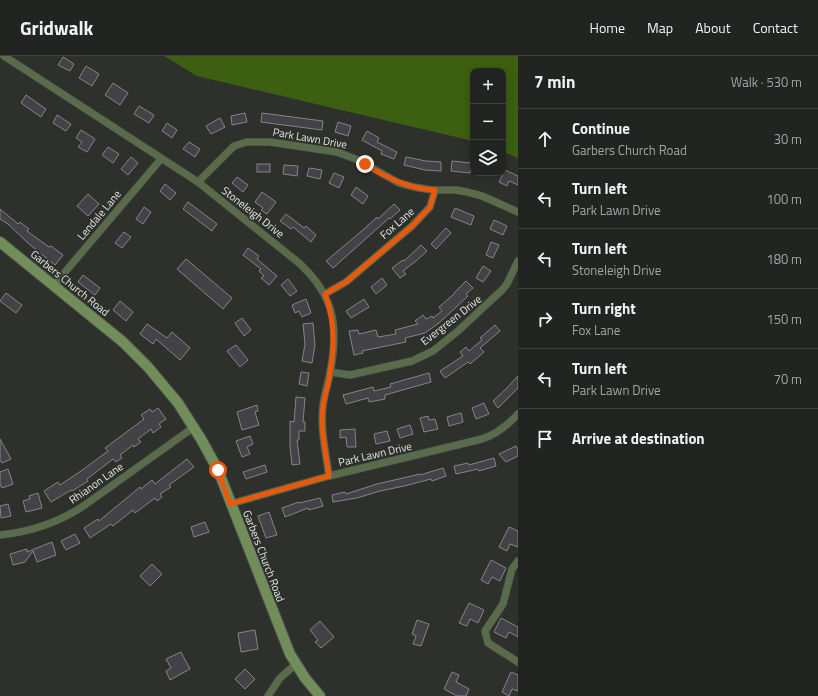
<!DOCTYPE html>
<meta charset="utf-8">
<style>
body{margin:0;font-family:"Titillium Web",sans-serif;background:#2a2c2a;color:#f1f3f6}
.controls{position:absolute;right:12px;top:12px;display:grid;overflow:hidden;border-radius:8px;box-shadow:0 2px 10px #0003}
.controls button{width:36px;height:36px;display:grid;place-items:center;padding:0;border:0;border-bottom:1px solid #3f413f;background:#222421;color:#f1f3f6;font:20px sans-serif}
.stop{position:absolute;width:12px;height:12px;margin:-9px;border:3px solid #ea580c;border-radius:50%;background:#fff}
.stop.end{background:#ea580c;border-color:#fff;box-shadow:0 1px 4px #0008}
.list{margin:0;padding:0;list-style:none}
h2{display:flex;justify-content:space-between;align-items:center;height:52px;margin:0;padding:0 16px;font-size:17px}
h2 small{font-size:13px;font-weight:400;color:#a2a4a5}
.list li{display:grid;grid-template-columns:26px 1fr auto;gap:12px;align-items:center;box-sizing:border-box;height:60px;padding:0 16px;border-top:1px solid #3f413f}
.list b{display:block;font-size:15px;white-space:nowrap}
.list p{margin:0;font-size:13px;white-space:nowrap;color:#a2a4a5}
.list em{font-size:13px;font-style:normal;color:#a2a4a5}
.icon{flex:none;width:22px;height:22px;fill:none;stroke:currentColor;stroke-width:2;stroke-linecap:round;stroke-linejoin:round}
.map{position:relative;flex:none;width:518px;height:640px;overflow:hidden}
header{display:flex;align-items:center;gap:24px;box-sizing:border-box;height:56px;padding:0 20px;background:#222421;border-bottom:1px solid #3f413f}
header strong{font-size:19px}
nav{display:flex;gap:22px;margin-inline-start:auto;font-size:14px}
main{display:flex}
aside{flex:1;background:#222421}
.map>svg:first-child{display:block}
</style>
<header>
<strong>Gridwalk</strong>
<nav><a>Home</a><a>Map</a><a>About</a><a>Contact</a></nav>
</header>
<main>
<div class="map">
<svg width="518" height="640" viewBox="0 0 518 640">
<rect width="100%" height="100%" fill="#2e302c"/>
<!-- green -->
<polygon fill="#3c5f12" points="164,0 518,0 518,102 503,96 503,15 473,15 473,85 197,20"/>
<!-- building -->
<g fill="#434246" stroke="#868489">
<polygon points="63,1 74,8 70,15 58,9"/>
<polygon points="86,10 99,18 92,30 79,22"/>
<polygon points="113,27 128,37 120,49 105,39"/>
<polygon points="26,39 46,53 41,61 21,47"/>
<polygon points="139,50 154,59 149,67 134,58"/>
<polygon points="245,57 247,66 232,69 231,60"/>
<polygon points="262,57 323,65 322,74 261,66"/>
<polygon points="57,59 71,68 66,75 53,67"/>
<polygon points="220,62 225,71 211,78 206,70"/>
<polygon points="338,66 351,70 348,80 335,76"/>
<polygon points="167,67 177,74 172,82 162,75"/>
<polygon points="81,74 95,83 87,96 78,91 82,86 76,82"/>
<polygon points="367,75 379,82 377,86 397,96 394,103 381,98 382,95 362,84"/>
<polygon points="189,86 200,93 195,101 183,93"/>
<polygon points="108,91 119,98 113,107 102,99"/>
<polygon points="131,101 138,107 128,119 121,113"/>
<polygon points="406,101 426,105 441,106 441,115 425,114 404,109"/>
<polygon points="452,105 471,107 470,117 451,115"/>
<rect x="257" y="108" width="13" height="8"/>
<polygon points="284,109 298,110 297,120 283,118"/>
<polygon points="309,112 322,114 320,123 307,120"/>
<polygon points="505,114 518,120 518,129 509,125 507,130 499,126"/>
<polygon points="334,117 344,121 339,132 329,127"/>
<polygon points="237,121 248,129 243,136 232,127"/>
<polygon points="165,128 176,137 170,144 160,135"/>
<polygon points="356,131 368,140 363,148 351,139"/>
<polygon points="262,136 276,146 267,158 261,154 263,152 255,146"/>
<polygon points="88,138 99,148 88,160 77,150"/>
<polygon points="188,146 217,168 212,175 183,153"/>
<polygon points="394,148 400,154 390,163 389,162 333,212 326,205 363,174 377,161 378,163"/>
<polygon points="144,151 151,156 143,168 136,163"/>
<polygon points="455,152 474,160 471,169 451,161"/>
<polygon points="0,153 18,168 20,166 29,173 27,175 49,191 51,190 63,199 55,209 28,187 8,168 0,163"/>
<polygon points="286,158 304,172 306,170 316,179 311,186 293,171 291,173 280,165"/>
<polygon points="494,164 507,170 503,179 490,173"/>
<polygon points="446,172 451,177 436,193 431,188"/>
<polygon points="124,176 131,181 122,192 115,187"/>
<polygon points="491,186 499,189 493,202 486,199"/>
<polygon points="421,189 427,195 416,205 403,215 406,218 400,222 392,212 403,204 404,205"/>
<polygon points="248,192 259,200 257,203 277,220 269,229 261,222 264,220 259,215 261,213 243,199"/>
<polygon points="186,203 232,242 223,253 177,213"/>
<polygon points="483,210 491,215 483,226 476,222"/>
<polygon points="83,219 100,232 95,239 78,226"/>
<polygon points="382,222 387,229 376,238 371,231"/>
<polygon points="288,223 297,235 290,240 281,229"/>
<polygon points="466,225 473,232 466,238 468,240 439,267 425,277 405,282 406,286 362,295 363,297 354,299 349,275 358,274 359,278 376,274 378,281 396,278 395,274 418,268 415,265 423,259 426,263 432,260 433,262 442,255 439,251 454,238 454,237"/>
<polygon points="6,237 22,249 16,257 0,245"/>
<polygon points="306,243 311,257 302,261 299,255 295,257 292,249"/>
<polygon points="364,243 369,251 351,262 346,255"/>
<polygon points="120,245 133,256 126,265 113,254"/>
<polygon points="242,262 251,274 244,280 235,267"/>
<polygon points="313,267 315,289 312,307 302,305 305,288 303,268"/>
<polygon points="147,268 167,282 172,276 190,292 180,304 156,283 153,288 140,278"/>
<polygon points="495,269 500,275 480,292 484,296 470,308 468,306 445,322 440,315 463,300 460,296 466,291 469,295 482,284 480,282"/>
<polygon points="236,289 248,304 240,311 227,295"/>
<polygon points="301,316 309,317 307,330 299,328"/>
<polygon points="429,317 431,326 385,339 385,343 369,346 368,342 346,348 343,339 373,331 374,335 391,331 390,328"/>
<polygon points="518,320 518,332 498,352 493,345 506,333"/>
<polygon points="296,341 305,342 303,366 305,366 305,375 299,375 299,384 297,384 300,408 292,409 290,390 290,365 294,366"/>
<polygon points="484,347 489,358 476,363 472,352"/>
<polygon points="257,349 258,355 255,356 259,369 242,374 237,356"/>
<polygon points="158,352 166,363 159,368 161,371 153,377 151,373 138,383 141,386 134,391 133,389 120,399 122,402 116,406 113,403 87,423 88,425 72,435 71,434 51,446 44,435 58,426 60,429 81,415 108,395 105,392 144,363 141,359 150,353 152,356"/>
<polygon points="461,357 463,366 449,370 447,361"/>
<polygon points="428,360 429,364 435,363 438,373 424,376 420,362"/>
<polygon points="410,369 413,378 400,382 397,373"/>
<polygon points="355,373 356,391 347,391 346,381 340,382 340,374"/>
<polygon points="387,375 390,385 376,388 374,378"/>
<polygon points="250,380 253,388 247,391 250,398 242,401 236,385"/>
<polygon points="0,383 11,403 2,407 0,404"/>
<polygon points="516,390 518,394 518,400 506,406 499,398"/>
<polygon points="494,402 496,410 479,415 478,413 456,418 454,410 468,407 469,409"/>
<polygon points="187,403 194,411 169,429 171,431 160,438 162,441 157,445 155,442 135,457 133,454 113,470 111,468 90,482 84,472 98,463 99,465 140,431 141,433 152,424 155,428"/>
<polygon points="265,409 267,416 246,423 243,416"/>
<polygon points="443,412 446,420 432,425 431,423 404,430 380,435 357,442 333,446 332,439 345,436 346,438 377,428 420,418 420,419"/>
<polygon points="8,413 13,428 2,432 0,428 0,416"/>
<polygon points="38,437 42,452 26,456 23,445 30,443 29,440"/>
<polygon points="320,442 323,450 309,454 308,452 285,461 282,452 299,446 299,447"/>
<polygon points="8,448 11,460 1,462 0,450"/>
<polygon points="269,456 277,479 266,482 258,460"/>
<polygon points="205,466 209,476 194,481 191,471"/>
<polygon points="509,471 518,475 518,491 510,488 507,495 499,491"/>
<polygon points="75,478 80,487 66,494 61,485"/>
<polygon points="52,486 56,499 37,506 33,495 25,506 13,509 10,498 27,493 27,496"/>
<polygon points="491,504 506,512 500,525 492,521 488,528 481,524"/>
<polygon points="152,508 162,518 150,530 140,520"/>
<polygon points="469,547 484,554 478,567 470,563 467,570 459,567"/>
<polygon points="501,562 518,571 518,581 509,576 506,582 494,576"/>
<polygon points="417,564 429,568 421,590 413,588 416,580 412,578"/>
<polygon points="320,565 334,581 321,592 315,586 318,584 310,574"/>
<polygon points="255,574 258,593 241,596 238,577"/>
<polygon points="181,596 190,613 170,624 166,615 171,612 166,603"/>
<polygon points="245,613 255,623 245,633 235,623"/>
<polygon points="452,616 459,619 456,626 469,633 466,640 457,640 444,633"/>
<polygon points="511,616 518,619 518,635 512,633 509,640 502,636"/>
</g>
<g fill="none" stroke-linecap="round" stroke-linejoin="round">
<!-- street casing -->
<g stroke="#4b4d49" stroke-width="8">
<g id="street">
<path d="M4 0 198 126 299 207C335 240 339 271 330 317 328 328 324 339 323 350 320 373 326 397 329 420"/>
<polyline points="198,126 234,90 247,86 270,86 337,96 358,104 399,127 414,131 432,134 456,134 467,136 482,140 518,156"/>
<polyline points="54,229 161,103"/>
<polyline points="325,238 346,226 412,170 430,151 435,134"/>
<polyline points="330,316 350,319 412,305 433,295 458,275 502,234 507,228 518,205"/>
<path d="M230 448 329 420 482 383C497 378 507 370 518 358"/>
<path d="M0 479C30 476 57 467 82 451L194 371"/>
<polyline points="518,505 512,513 503,548 485,575 488,587 518,606"/>
<polyline points="268,640 280,622 296,608"/>
</g>
</g>
<!-- secondary casing -->
<g stroke="#4b4d49" stroke-width="12">
<polyline id="secondary" points="0,186 123,286 148,311 178,347 201,383 218,414 290,598 305,622 320,640"/>
</g>
<!-- street -->
<use href="#street" stroke="#5a6b4c" stroke-width="7"/>
<!-- secondary -->
<use href="#secondary" stroke="#718d5a" stroke-width="10"/>
</g>
<g fill="none" stroke-linecap="round" stroke-linejoin="round">
<!-- route -->
<path stroke="#ea580c" stroke-width="5" d="M218 414 230 448 329 420C326 397 320 373 323 350 325 338 329 328 330 316 335 289 335 264 325 238L346 226 412 170 430 151 435 134C409 133 387 122 365 108"/>
</g>
<g text-anchor="middle" stroke-width="3.5" stroke-linejoin="round" paint-order="stroke">
<!-- street labels -->
<g font-size="11" fill="#e5e7e4" stroke="#2e302c">
<text transform="translate(310 82) rotate(10)" y="4">Park Lawn Drive</text>
<text transform="translate(253 156) rotate(38)" y="4">Stoneleigh Drive</text>
<text transform="translate(99 159) rotate(-50)" y="4">Lendale Lane</text>
<text transform="translate(397 167) rotate(-41)" y="4">Fox Lane</text>
<text transform="translate(70 227) rotate(39)" y="4">Garbers Church Road</text>
<text transform="translate(451 264) rotate(-38)" y="4">Evergreen Drive</text>
<text transform="translate(375 398) rotate(-13)" y="4">Park Lawn Drive</text>
<text transform="translate(96 427) rotate(-35)" y="4">Rhianon Lane</text>
<text transform="translate(264 500) rotate(69)" y="4">Garbers Church Road</text>
</g>
</g>
</svg>
<div class="controls">
<button>+</button>
<button>−</button>
<button><svg class="icon" aria-label="layers" viewBox="0 0 24 24"><path d="M12 4l9 5-9 5-9-5zM3 14l9 5 9-5"/></svg></button>
</div>
<div class="stop" style="left:218px;top:414px"></div>
<div class="stop end" style="left:365px;top:108px"></div>
</div>
<aside>
<h2>7 min<small>Walk · 530 m</small></h2>
<ul class="list">
<li><svg class="icon" aria-label="ahead" viewBox="0 0 24 24"><path d="M12 20V5M6 11l6-6 6 6"/></svg><div><b>Continue</b><p>Garbers Church Road</p></div><em>30 m</em></li>
<li><svg class="icon" aria-label="left" viewBox="0 0 24 24"><path d="M17 20v-9H6M10 6l-5 5 5 5"/></svg><div><b>Turn left</b><p>Park Lawn Drive</p></div><em>100 m</em></li>
<li><svg class="icon" aria-label="left" viewBox="0 0 24 24"><path d="M17 20v-9H6M10 6l-5 5 5 5"/></svg><div><b>Turn left</b><p>Stoneleigh Drive</p></div><em>180 m</em></li>
<li><svg class="icon" aria-label="right" viewBox="0 0 24 24"><path d="M7 20v-9h11M14 6l5 5-5 5"/></svg><div><b>Turn right</b><p>Fox Lane</p></div><em>150 m</em></li>
<li><svg class="icon" aria-label="left" viewBox="0 0 24 24"><path d="M17 20v-9H6M10 6l-5 5 5 5"/></svg><div><b>Turn left</b><p>Park Lawn Drive</p></div><em>70 m</em></li>
<li><svg class="icon" aria-label="arrive" viewBox="0 0 24 24"><path d="M6 21V4h12l-3 4 3 4H6"/></svg><div><b>Arrive at destination</b></div></li>
</ul>
</aside>
</main>
